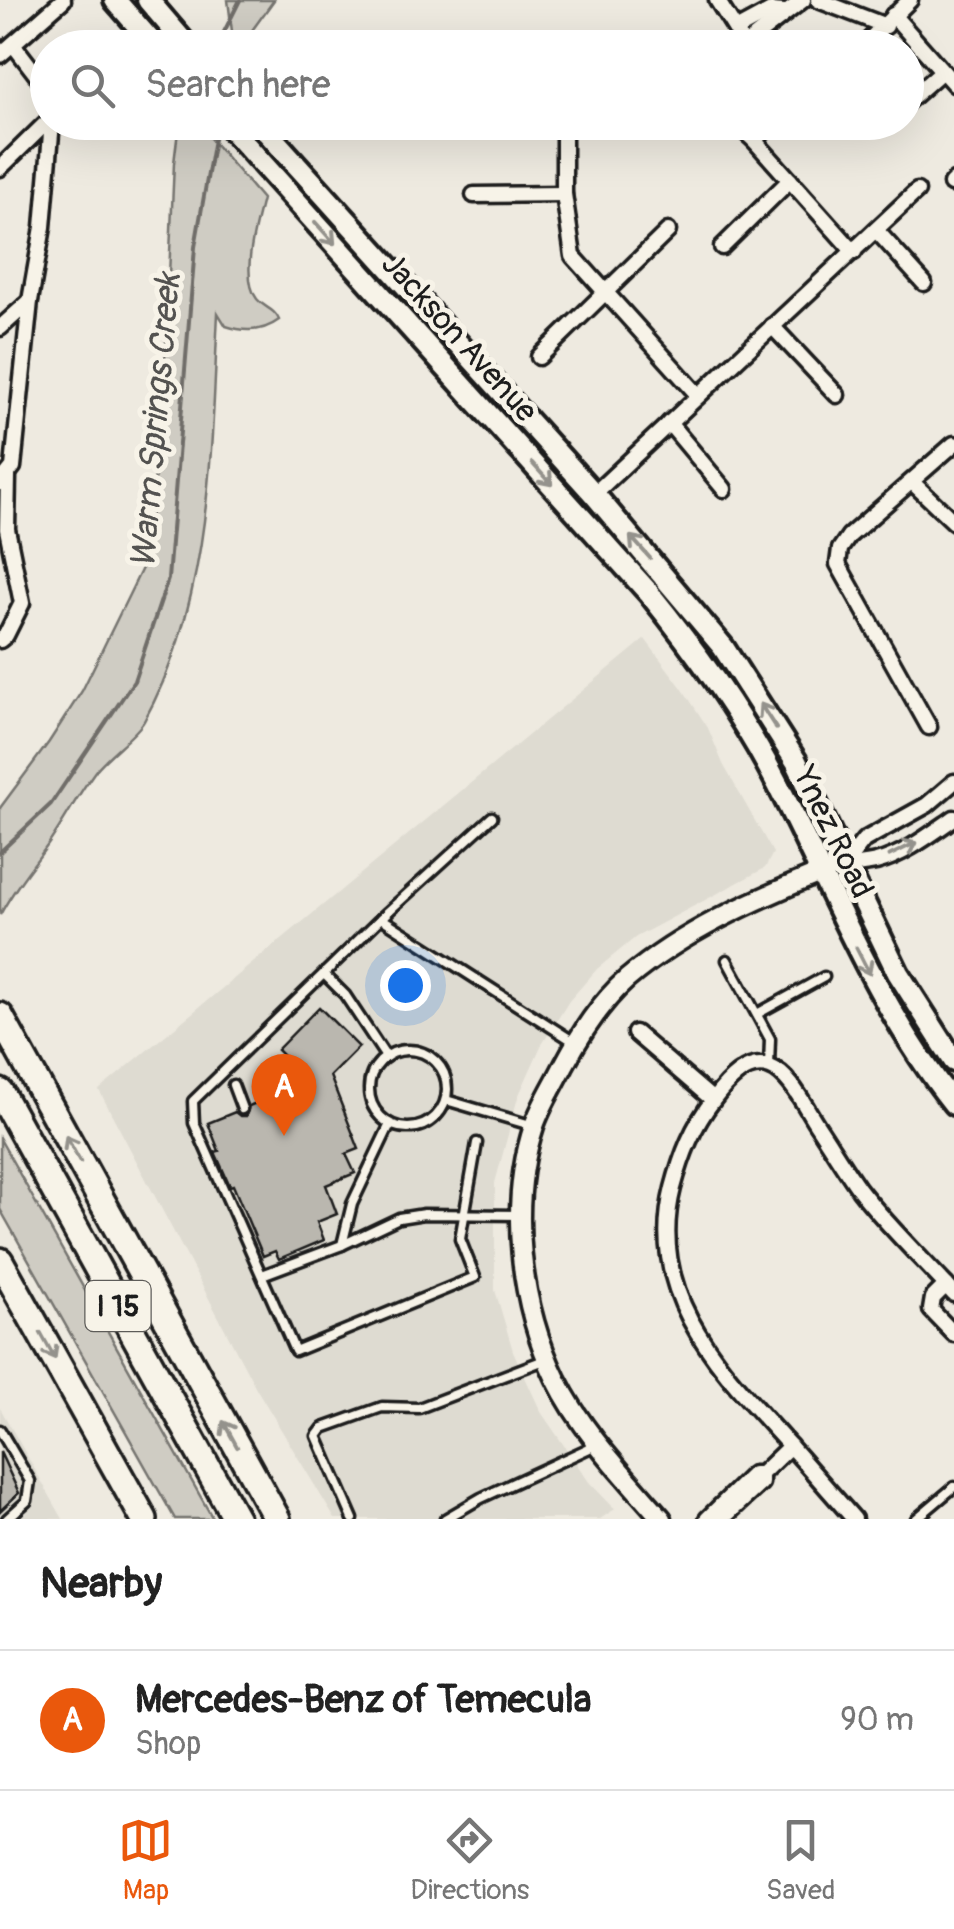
<!DOCTYPE html>
<style>
body{margin:0;font-family:Pangolin,sans-serif;background:#f2f2f2;color:#222}
.you{position:absolute;left:405px;top:985px;width:35px;height:35px;margin:-25px;border:8px solid #fff;border-radius:50%;background:#1a73e8;box-shadow:0 0 0 15px #1a73e833}
.badge{display:grid;place-items:center;width:65px;height:65px;border-radius:50%;background:#ea580c;color:#fff;font-size:32px;font-weight:700}
.pin{position:absolute;translate:-50% -82px;filter:drop-shadow(0 2px 5px #0008)}
.pin::after{content:'';position:absolute;top:52px;width:35px;height:30px;background:inherit;clip-path:polygon(0 0,100% 0,50% 100%)}
.list{margin:0;padding:0;list-style:none}
h2{display:flex;justify-content:space-between;align-items:center;height:130px;margin:0;padding:0 40px;font-size:42px}
h2 small{font-size:32px;font-weight:400;color:#767676}
.list li{display:grid;grid-template-columns:65px 1fr auto;gap:30px;align-items:center;box-sizing:border-box;height:140px;padding:0 40px;border-top:2px solid #e0e0e0}
.list b{display:block;font-size:38px;white-space:nowrap}
.list p{margin:0;font-size:32px;white-space:nowrap;color:#767676}
.list em{font-size:32px;font-style:normal;color:#767676}
.icon{flex:none;width:55px;height:55px;fill:none;stroke:currentColor;stroke-width:2;stroke-linecap:round;stroke-linejoin:round}
.map{position:relative;flex:none;width:954px;height:1519px;overflow:hidden}
.search{position:absolute;background:#fff;box-shadow:0 10px 40px #0002;left:30px;right:30px;top:30px;height:110px;display:flex;align-items:center;gap:25px;box-sizing:border-box;padding:0 35px;border-radius:55px;color:#767676;font-size:38px}
.sheet{height:270px;background:#fff}
nav{display:flex;justify-content:space-around;align-items:center;box-sizing:border-box;height:140px;border-top:2px solid #e0e0e0;background:#fff;font-size:28px;color:#767676}
nav a{display:grid;justify-items:center;gap:5px}
nav .on{color:#ea580c}
.map>svg:first-child{display:block}
</style>
<div class="map">
<svg width="954" height="1519" viewBox="0 0 954 1519">
<rect width="100%" height="100%" fill="#eeeae0"/>
<filter id="ink" filterUnits="userSpaceOnUse"><feTurbulence type="fractalNoise" baseFrequency=".01" numOctaves="2"/><feDisplacementMap in="SourceGraphic" scale="20" xChannelSelector="R" yChannelSelector="G"/><feConvolveMatrix kernelMatrix="1 2 1 2 8 2 1 2 1" color-interpolation-filters="sRGB"/></filter>
<g filter="url(#ink)">
<!-- built -->
<g fill="#dedbd1">
<polygon points="645,639 682,688 708,728 723,764 773,853 765,868 636,937 597,969 569,1001 541,1046 518,1097 495,1183 495,1290 513,1351 541,1412 589,1482 615,1509 600,1519 335,1519 256,1388 99,1090"/>
<polygon points="0,1408 22,1447 63,1519 0,1519"/>
</g>
<!-- green -->
<g fill="#cfccc3" stroke="#767470" stroke-width="2.5">
<polygon points="228,0 274,0 240,47 234,47"/>
<path d="M179 123H197L262 199C256 224 240 277 257 299 265 309 274 308 279 320 263 332 244 332 226 326L218 313C211 450 212 598 144 721 137 734 109 754 96 770 78 794 64 822 47 846 29 871 14 888 0 915V808L49 742 82 691 146 560 164 388 174 163Z"/>
<polygon points="0,1139 213,1519 175,1519 0,1209"/>
</g>
<g fill="none" stroke-linecap="round" stroke-linejoin="round">
<!-- stream -->
<g stroke="#6f6d69" stroke-width="4">
<polyline points="223,48 224,32 240,0"/>
<polyline points="0,852 51,804 134,681 168,579 195,247 217,122"/>
</g>
</g>
<!-- building -->
<g fill="#bab7af" stroke="#1c1c1c" stroke-width="2.5">
<polygon points="319,1007 359,1047 330,1076 359,1149 346,1154 355,1173 326,1185 337,1214 317,1222 324,1240 279,1259 275,1251 263,1256 233,1185 230,1186 215,1152 219,1151 208,1123 235,1112 240,1116 246,1116 249,1106 263,1100 259,1092 301,1074 277,1050"/>
<polygon points="0,1452 19,1493 0,1511"/>
</g>
<g fill="none" stroke-linecap="round" stroke-linejoin="round">
<!-- service casing -->
<g stroke="#1c1c1c" stroke-width="15">
<g id="service">
<polyline points="381,918 492,817"/>
<polyline points="727,960 770,1039 769,1066"/>
<polyline points="324,974 345,995 386,1057"/>
<polyline points="757,1014 824,977"/>
<circle cx="408" cy="1089" r="39"/>
<polyline points="233,1085 242,1109"/>
<polyline points="446,1100 534,1126"/>
<polyline points="477,1143 460,1239 475,1277 295,1351 194,1123 193,1101 381,918 576,1043"/>
<polyline points="342,1245 399,1218 424,1214 520,1215"/>
<polyline points="262,1275 342,1245 352,1204 390,1124"/>
<polyline points="0,1430 30,1481 27,1501 7,1519"/>
<polyline points="353,1519 317,1436 323,1428 382,1407 419,1408 547,1359"/>
<polyline points="445,1519 481,1498 598,1444"/>
<polyline points="916,1519 954,1487"/>
</g>
</g>
<!-- minor casing -->
<g stroke="#1c1c1c" stroke-width="21">
<g id="minor">
<polyline points="717,0 739,35"/>
<polyline points="818,0 886,26"/>
<polyline points="893,15 954,84"/>
<polyline points="736,30 771,11 784,12"/>
<polyline points="13,44 48,90"/>
<polyline points="741,48 803,0"/>
<polyline points="861,48 910,0"/>
<polyline points="0,55 63,0"/>
<polyline points="906,103 942,71"/>
<polyline points="564,122 564,194 573,256 698,395"/>
<polyline points="734,122 754,140 854,252"/>
<polyline points="754,140 775,122"/>
<polyline points="0,168 48,121"/>
<polyline points="951,184 954,181"/>
<polyline points="474,195 564,194"/>
<polyline points="876,230 924,283"/>
<polyline points="722,247 790,180"/>
<polyline points="772,326 837,395"/>
<polyline points="0,328 30,301 43,227 52,122"/>
<polyline points="539,357 668,231"/>
<polyline points="669,423 724,489"/>
<polyline points="0,483 13,467 30,301"/>
<polyline points="913,483 954,522"/>
<polyline points="594,494 917,191"/>
<polyline points="0,640 6,635 22,603 7,529 8,476"/>
<polyline points="929,727 838,564 840,549 849,536 954,444"/>
<polyline points="845,864 864,840 927,805 954,782"/>
<path d="M820 873C841 866 856 866 876 862 904 855 931 834 954 818"/>
<polyline points="635,1033 713,1100"/>
<polyline points="954,1294 946,1285 933,1298 931,1310 954,1334"/>
<path d="M790 1446C723 1371 645 1297 673 1188 682 1154 693 1126 714 1099 726 1083 747 1058 770 1067 790 1074 805 1107 817 1125 831 1146 844 1168 859 1189 885 1223 917 1254 946 1285"/>
<polyline points="707,1519 753,1474 761,1474 790,1446 854,1519"/>
<polyline points="722,1519 761,1483 761,1474"/>
</g>
</g>
<!-- tertiary casing -->
<g stroke="#1c1c1c" stroke-width="25">
<path id="tertiary" d="M662 1519C624 1475 582 1432 556 1379 520 1305 508 1205 534 1126 541 1105 554 1085 564 1065 581 1033 600 1003 627 979 684 931 752 901 820 873"/>
</g>
<!-- secondary casing -->
<g stroke="#1c1c1c" stroke-width="28">
<g id="secondary">
<polyline points="115,0 157,48"/>
<polyline points="148,0 189,48"/>
<path d="M225 122 649 593C697 652 742 715 777 783 833 892 877 1007 954 1104"/>
<polyline points="258,122 594,494 723,647 796,761 898,973 954,1061"/>
</g>
</g>
<!-- motorway casing -->
<g stroke="#1c1c1c" stroke-width="32">
<g id="motorway">
<polyline points="0,1016 277,1519"/>
<polyline points="0,1092 236,1519"/>
<polyline points="0,1261 144,1519"/>
</g>
</g>
<!-- service -->
<use href="#service" stroke="#f7f3e8" stroke-width="8"/>
<!-- minor -->
<use href="#minor" stroke="#f7f3e8" stroke-width="14"/>
<!-- tertiary -->
<use href="#tertiary" stroke="#f7f3e8" stroke-width="18"/>
<!-- secondary -->
<use href="#secondary" stroke="#f7f3e8" stroke-width="20"/>
<!-- motorway -->
<use href="#motorway" stroke="#f7f3e8" stroke-width="25"/>
</g>
<!-- one-way arrows -->
<defs><path id="oneway-shaft" d="M-6 0H5M1.5-3L5.5 0L1.5 3" fill="none" stroke-width="1.6" stroke-linecap="round" stroke-linejoin="round" transform="scale(2.5)"/></defs>
<g stroke="#94928c">
<use href="#oneway-shaft" transform="translate(325 233) rotate(48)"/>
<use href="#oneway-shaft" transform="translate(542 474) rotate(48)"/>
<use href="#oneway-shaft" transform="translate(640 547) rotate(-132)"/>
<use href="#oneway-shaft" transform="translate(768 716) rotate(-123)"/>
<use href="#oneway-shaft" transform="translate(903 849) rotate(-26)"/>
<use href="#oneway-shaft" transform="translate(863 961) rotate(63)"/>
<use href="#oneway-shaft" transform="translate(73 1149) rotate(-119)"/>
<use href="#oneway-shaft" transform="translate(48 1346) rotate(61)"/>
<use href="#oneway-shaft" transform="translate(230 1434) rotate(-119)"/>
</g>
</g>
<g text-anchor="middle" stroke-width="10" stroke-linejoin="round" paint-order="stroke">
<!-- shield labels -->
<rect fill="#f7f3e8" stroke="#5e5c59" stroke-width="2.5" x="85.5" y="1281" width="65" height="50" rx="8"/>
<g font-size="30" font-weight="bold" fill="#1c1c1c">
<text x="118" y="1316">I 15</text>
</g>
<!-- street labels -->
<g font-size="32" fill="#1c1c1c" stroke="#f7f3e8">
<text transform="translate(460 337) rotate(48)" y="11">Jackson Avenue</text>
<text transform="translate(834 832) rotate(64)" y="11">Ynez Road</text>
</g>
<!-- water labels -->
<g font-size="35" font-style="italic" fill="#535250" stroke="#f7f3e8">
<text transform="translate(155 421) rotate(-85)" y="12">Warm Springs Creek</text>
</g>
</g>
</svg>
<div class="you"></div>
<div class="pin badge" style="left:284px;top:1136px">A</div>
<div class="search"><svg class="icon" aria-label="search" viewBox="0 0 24 24"><circle cx="10" cy="10" r="6"/><path d="M15 15l6 6"/></svg>Search here</div>
</div>
<section class="sheet">
<h2>Nearby<small></small></h2>
<ul class="list">
<li><span class="badge">A</span><div><b>Mercedes-Benz of Temecula</b><p>Shop</p></div><em>90 m</em></li>
</ul>
</section>
<nav>
<a class="on"><svg class="icon" aria-label="map" viewBox="0 0 24 24"><path d="M3 6l6-2 6 2 6-2v14l-6 2-6-2-6 2zM9 4v14M15 6v14"/></svg>Map</a>
<a><svg class="icon" aria-label="directions" viewBox="0 0 24 24"><path d="M12 3l9 9-9 9-9-9zM9 14v-3h6M13 9l2 2-2 2"/></svg>Directions</a>
<a><svg class="icon" aria-label="saved" viewBox="0 0 24 24"><path d="M7 4h10v16l-5-4-5 4z"/></svg>Saved</a>
</nav>
